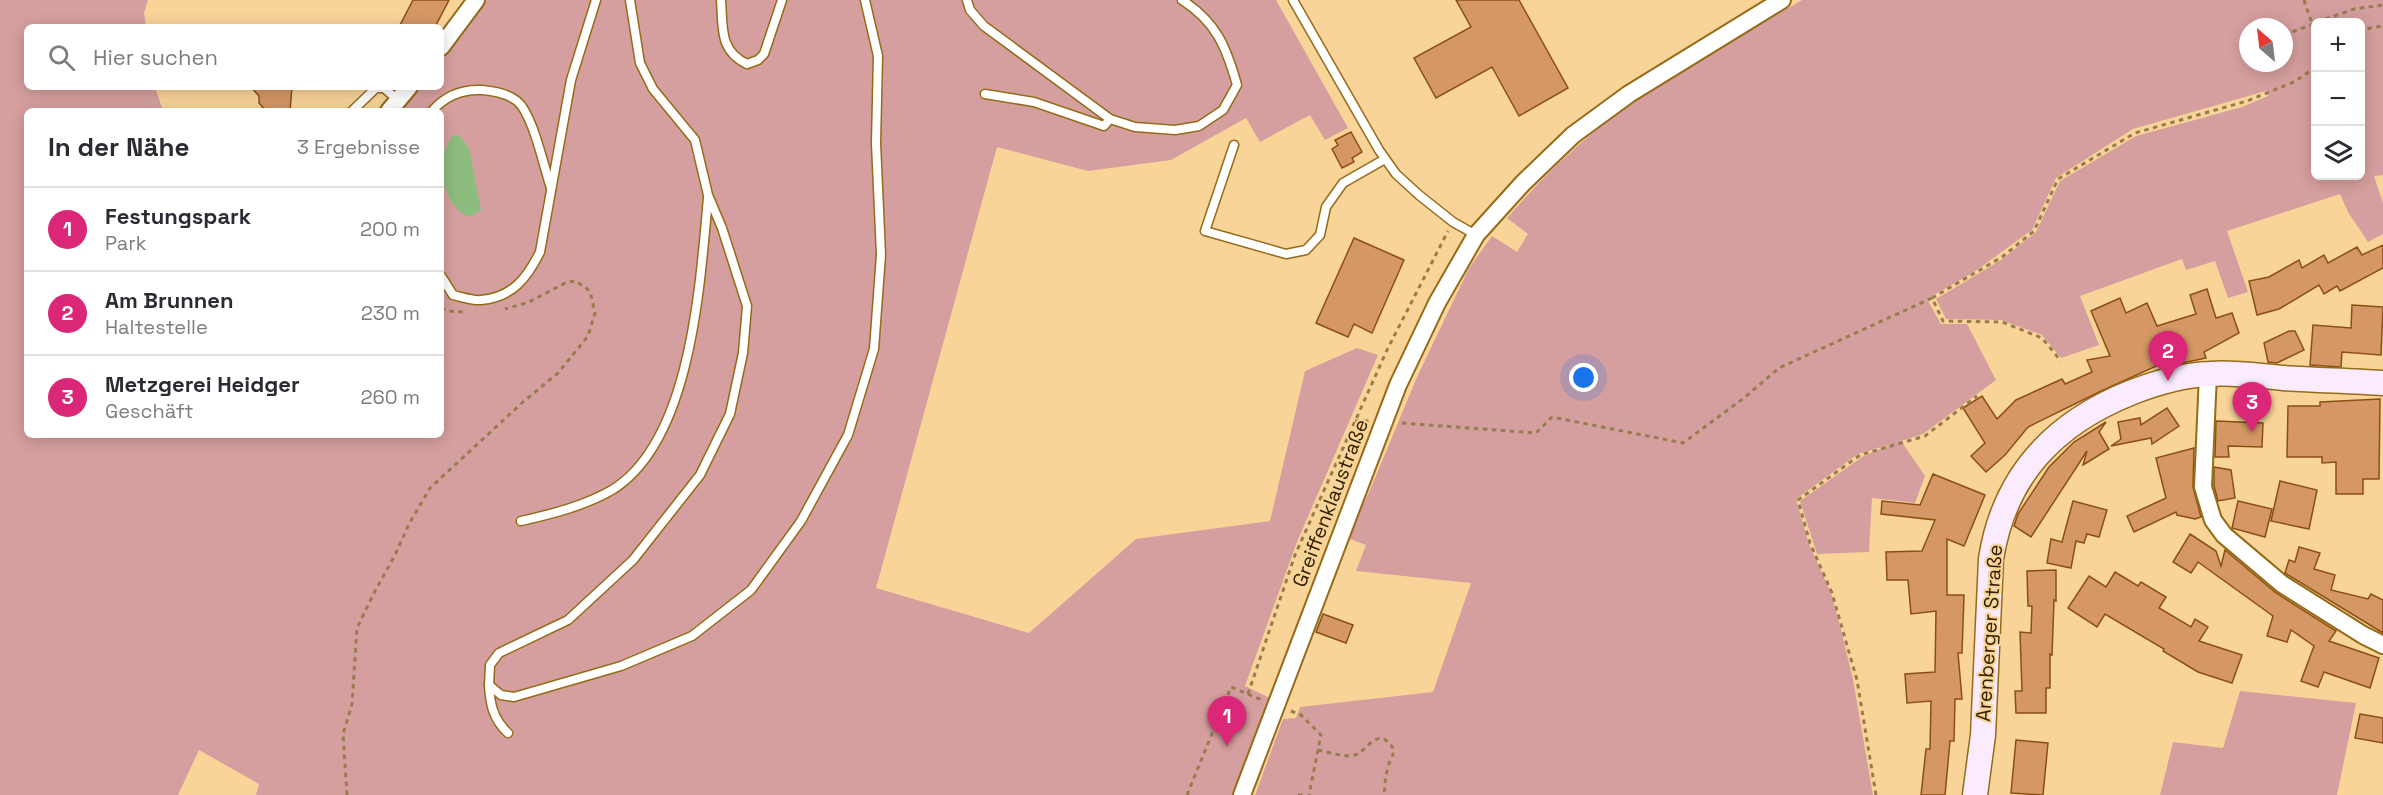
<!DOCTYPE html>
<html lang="de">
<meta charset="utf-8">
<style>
body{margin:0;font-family:"Space Grotesk",sans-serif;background:#f2f2f3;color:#2b2b33}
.controls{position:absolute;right:18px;top:18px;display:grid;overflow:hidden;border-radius:9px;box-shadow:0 3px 15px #0003}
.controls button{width:54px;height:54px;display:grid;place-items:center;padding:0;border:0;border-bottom:2px solid #e1e1e2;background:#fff;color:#2b2b33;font:30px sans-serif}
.compass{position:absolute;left:2239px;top:18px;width:54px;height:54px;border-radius:50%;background:#fff;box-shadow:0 3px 15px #0003;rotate:332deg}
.you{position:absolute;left:1584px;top:378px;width:21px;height:21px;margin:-15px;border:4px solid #fff;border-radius:50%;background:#1a73e8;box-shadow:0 0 0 9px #1a73e833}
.badge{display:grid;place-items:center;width:39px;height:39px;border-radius:50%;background:#db2777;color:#fff;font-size:20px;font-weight:700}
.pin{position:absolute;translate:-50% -50px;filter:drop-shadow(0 2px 3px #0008)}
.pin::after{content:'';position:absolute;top:32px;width:21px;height:18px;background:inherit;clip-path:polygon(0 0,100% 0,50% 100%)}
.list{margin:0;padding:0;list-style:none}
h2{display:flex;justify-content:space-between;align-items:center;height:78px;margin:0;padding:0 24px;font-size:26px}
h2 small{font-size:20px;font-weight:400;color:#7c7c81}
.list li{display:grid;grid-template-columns:39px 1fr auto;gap:18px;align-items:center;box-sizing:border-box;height:84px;padding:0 24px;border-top:2px solid #e1e1e2}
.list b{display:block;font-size:22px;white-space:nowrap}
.list p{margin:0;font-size:20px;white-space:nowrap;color:#7c7c81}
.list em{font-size:20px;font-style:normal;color:#7c7c81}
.icon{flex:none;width:33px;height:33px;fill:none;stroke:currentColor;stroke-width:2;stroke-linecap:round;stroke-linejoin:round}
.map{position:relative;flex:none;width:2383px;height:795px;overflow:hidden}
.search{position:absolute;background:#fff;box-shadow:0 3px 15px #0003;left:24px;top:24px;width:420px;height:66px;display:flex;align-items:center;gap:15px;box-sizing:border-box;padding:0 21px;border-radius:9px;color:#7c7c81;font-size:22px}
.panel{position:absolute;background:#fff;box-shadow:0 3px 15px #0003;left:24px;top:108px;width:420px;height:330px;border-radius:9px}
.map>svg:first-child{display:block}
</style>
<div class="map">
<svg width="2383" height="795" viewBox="0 0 2383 795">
<rect width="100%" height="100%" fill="#f9d499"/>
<!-- green -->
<g fill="#d69f9f" fill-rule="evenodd">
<polygon points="0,0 148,0 144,13 146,27 27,27 27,87 155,87 163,111 27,111 27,435 441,435 441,111 398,111 418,87 441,87 441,60 484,0 1276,0 1348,128 1325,140 1310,115 1260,142 1246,118 1171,160 1088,171 997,147 876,588 1029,633 1136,539 1270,521 1305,371 1357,348 1378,355 1297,542 1245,686 1270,698 1235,795 256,795 259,784 199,750 178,795 0,795"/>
<path d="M1802 0H2383V175L2374 176 2383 203V234L2368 242 2348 212 2340 194 2227 231 2248 292 2228 298 2215 261 2186 270 2182 259 2080 296 2099 345 2061 358 2042 335 2001 320 1946 319 1936 299 2001 260 2036 232 2060 181 2136 136 2242 107 2268 96 2266 91 2133 129 2056 178 2032 230 1974 272 1927 299 1941 324H1967L1996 380 1923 434 1901 441 1925 476 1915 503 1872 498 1869 552 1817 554 1800 501 1862 457 1891 444 1858 454 1796 499 1809 544 1831 593 1838 618 1853 679 1873 795H1255L1283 719 1296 718 1300 707 1433 692 1471 583 1356 571 1366 545 1347 538 1370 490 1417 377 1469 268 1492 236 1517 252 1528 234 1507 218C1534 187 1562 158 1594 132 1657 80 1732 42 1802 0ZM2316 22H2360V176H2316ZM2248 27H2284V63H2248Z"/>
<polygon points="2240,691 2356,703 2337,795 2160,795 2173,742 2223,748"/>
</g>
<!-- water -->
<path fill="#8cbc7e" d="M452 135 460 136 469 149 481 210 472 216C469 216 466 216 463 214 450 207 439 176 441 162 443 153 448 144 452 135Z"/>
<!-- building -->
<g fill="#d59765" stroke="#8c4f13" stroke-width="1.5">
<polygon points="413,0 449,0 435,27 399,27"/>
<polygon points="1456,0 1519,0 1568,88 1519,116 1492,67 1436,98 1414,58 1471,27"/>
<polygon points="251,87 292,87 290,111 266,111 259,103 259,96"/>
<polygon points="1351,132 1362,152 1352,158 1354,162 1342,168 1332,149 1338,145 1335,140"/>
<polygon points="1354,238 1404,260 1372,333 1354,324 1348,337 1316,323"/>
<polygon points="2383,245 2383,268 2340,291 2337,286 2324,294 2319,285 2279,309 2257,315 2249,281 2269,277 2299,260 2302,268 2324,255 2328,263 2357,247 2362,255"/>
<polygon points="2207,289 2216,318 2232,313 2239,333 2204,352 2206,358 2168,366 2167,361 2097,393 2028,427 2005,455 1986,472 1971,456 1985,443 1963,408 1982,396 1997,419 2016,400 2062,379 2065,384 2092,372 2087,360 2110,356 2091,311 2120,298 2126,313 2147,303 2157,326 2196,314 2190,295"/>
<polygon points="2352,305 2383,307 2381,355 2342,352 2341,367 2310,365 2313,325 2351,328"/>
<polygon points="2289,331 2295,331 2304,350 2277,363 2268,362 2264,343"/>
<polygon points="2380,399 2379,479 2363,479 2363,494 2336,494 2336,462 2322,463 2322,457 2287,457 2288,406 2320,406 2320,402"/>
<polygon points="2167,408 2179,426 2152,444 2151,438 2111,446 2121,439 2118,422 2140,418 2141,425"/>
<polygon points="2216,421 2263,423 2262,447 2228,446 2229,457 2215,457"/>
<polygon points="2106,422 2099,432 2109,449 2083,465 2087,451 2031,537 2014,526 2018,514 2049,467 2074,442"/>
<polygon points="2194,448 2193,487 2201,517 2195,519 2177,515 2176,512 2134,532 2127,516 2166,498 2156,458"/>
<polygon points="2214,467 2231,470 2235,498 2218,501 2214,486"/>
<polygon points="1933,474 1985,495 1964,546 1947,539 1947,595 1964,595 1962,653 1958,653 1962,699 1955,699 1954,741 1950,741 1945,795 1921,795 1926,749 1930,749 1931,701 1907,703 1905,674 1935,672 1936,611 1911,614 1908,580 1887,580 1886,552 1922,551 1935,520 1881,514 1882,501 1920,505"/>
<polygon points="2280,481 2317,490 2309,529 2271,521"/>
<polygon points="2073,501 2107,510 2099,537 2087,534 2084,543 2076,541 2071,568 2047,563 2051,539 2062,542"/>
<polygon points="2238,501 2272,509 2265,537 2232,528"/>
<polygon points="2190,534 2216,551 2221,566 2225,550 2276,593 2336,631 2329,641 2379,658 2370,688 2324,672 2318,687 2301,681 2314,646 2291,630 2287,642 2267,636 2273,616 2198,562 2191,573 2173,562"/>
<polygon points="2299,547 2320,553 2314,569 2335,575 2331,590 2368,599 2371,594 2383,600 2383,633 2285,573 2289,560 2295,562"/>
<polygon points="2056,570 2056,601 2054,600 2052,655 2050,654 2050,688 2046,688 2046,713 2016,713 2015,691 2022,691 2020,632 2031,633 2032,606 2028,606 2027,571"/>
<polygon points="2115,572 2138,586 2141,582 2166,597 2159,608 2191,627 2195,619 2208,627 2199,641 2242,655 2232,683 2198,672 2163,651 2164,649 2105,614 2097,627 2068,608 2089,576 2106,587"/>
<polygon points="1323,614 1353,625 1346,643 1316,632"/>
<polygon points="2360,714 2383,718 2383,743 2355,738"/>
<polygon points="2016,740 2048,743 2043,795 2011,793"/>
</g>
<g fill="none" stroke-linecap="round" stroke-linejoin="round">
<!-- lane casing -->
<g stroke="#956b18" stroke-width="11">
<g id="lane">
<polyline points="630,0 640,63 653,89 695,140 708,195 722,228 747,306 743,353 730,414 700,475 633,560 568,620 499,653 490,665 489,685 501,695 514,697 621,666 692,636 751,590 801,521 848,435 874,349 881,255 876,143 878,56 865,0"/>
<path d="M721 0C723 27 719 51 747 64L758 60 764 54 782 0"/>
<path d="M967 0 970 10 984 26 1110 119 1135 127 1175 130 1199 126 1223 110 1237 85C1226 46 1216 22 1182 0"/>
<polyline points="1293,0 1379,150 1396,174 1419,195 1453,222 1476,235"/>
<polyline points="985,94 1034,102 1104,126 1110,119"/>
<polyline points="352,111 376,88 384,88 398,100"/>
<path d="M432 111C445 96 462 89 482 90 494 91 507 93 517 101 533 114 544 168 551 188"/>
<polyline points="1234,145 1205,231 1286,254 1306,250 1320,235 1326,207 1343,183 1385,159"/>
<path d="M441 276 453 295C462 297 473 301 481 300 513 297 527 278 540 252L571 80 596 0"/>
<path d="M521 521C552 514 584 506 612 490 692 441 700 282 708 198"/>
<path d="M489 685C490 704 493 719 508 733"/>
</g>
</g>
<!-- street casing -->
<g stroke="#956b18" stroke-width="20">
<g id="street">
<polyline points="441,47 476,0"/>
<polyline points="389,111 409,87"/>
<polyline points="2208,374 2203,487 2213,520 2224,535 2282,584 2363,635 2383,645"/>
<polyline points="1242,795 1398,385 1437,303 1476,235 1523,183 1573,135 1629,94 1782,0"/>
</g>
</g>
<!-- secondary casing -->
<g stroke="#956b18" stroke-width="27">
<path id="secondary" d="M1975 795 1983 735 1991 559C2004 476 2053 424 2130 393 2155 383 2182 375 2210 374 2234 372 2258 376 2283 378 2316 380 2350 381 2383 383"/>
</g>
<!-- path -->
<g stroke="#977c4e" stroke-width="3" stroke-dasharray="4.5 4.5" stroke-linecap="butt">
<polyline points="2304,0 2312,24"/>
<polyline points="2317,22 2354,9 2383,5"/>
<polyline points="2360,34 2370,28 2383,26"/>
<polyline points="2284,35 2316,23"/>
<polyline points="1932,298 2002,257 2034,231 2058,179 2135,133 2247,101 2294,82 2316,67"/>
<polyline points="441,308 448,311 463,312"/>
<polyline points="1355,421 1369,421"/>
<polyline points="1402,423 1536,433 1552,417 1683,443 1744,398 1779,368 1932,298 1943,321 2002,322 2042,338 2061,361"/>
<polyline points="1248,694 1295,555 1387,350 1448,231"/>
<polyline points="1291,711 1301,715 1321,735 1309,795"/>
<path d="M1318 750C1329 752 1344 758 1355 755 1366 751 1370 738 1383 738 1402 752 1390 754 1387 771 1385 779 1385 787 1384 795"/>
<polyline points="347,795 343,734 352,704 357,628 374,593 395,555 409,524 430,488 523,402 558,373 588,336 595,313 590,291 576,281 567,282 529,302 505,309"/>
<polyline points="1187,795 1231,687 1262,700"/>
<polyline points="1298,795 1304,795"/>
<polyline points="1876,795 1857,680 1832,593 1810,543 1798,500 1860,455 1925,436 1977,396"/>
</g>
<!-- lane -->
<use href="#lane" stroke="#fff" stroke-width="8"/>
<!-- street -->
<use href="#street" stroke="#fff" stroke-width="16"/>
<!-- secondary -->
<use href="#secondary" stroke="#faecfe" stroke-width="24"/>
</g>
<g text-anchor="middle" stroke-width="4.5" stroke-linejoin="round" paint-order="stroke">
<!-- street labels -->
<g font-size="20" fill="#312000" stroke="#f9d499">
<text transform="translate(1330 503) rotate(-69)" y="7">Greiffenklaustraße</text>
<text transform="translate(1989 633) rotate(-86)" y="7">Arenberger Straße</text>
</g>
</g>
</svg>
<div class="controls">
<button>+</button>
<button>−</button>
<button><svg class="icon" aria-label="layers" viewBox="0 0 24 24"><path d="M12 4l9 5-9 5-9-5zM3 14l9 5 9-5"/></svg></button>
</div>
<svg class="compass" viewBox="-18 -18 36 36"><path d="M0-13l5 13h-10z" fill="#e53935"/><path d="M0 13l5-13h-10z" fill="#7c7c81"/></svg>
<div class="you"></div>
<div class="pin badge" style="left:1227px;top:746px">1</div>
<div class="pin badge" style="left:2168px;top:381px">2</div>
<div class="pin badge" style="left:2252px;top:432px">3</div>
<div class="search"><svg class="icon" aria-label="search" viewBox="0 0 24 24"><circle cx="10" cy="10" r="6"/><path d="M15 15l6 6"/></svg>Hier suchen</div>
<section class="panel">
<h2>In der Nähe<small>3 Ergebnisse</small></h2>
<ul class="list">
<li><span class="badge">1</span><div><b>Festungspark</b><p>Park</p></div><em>200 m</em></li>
<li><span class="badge">2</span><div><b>Am Brunnen</b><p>Haltestelle</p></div><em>230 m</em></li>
<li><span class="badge">3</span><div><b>Metzgerei Heidger</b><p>Geschäft</p></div><em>260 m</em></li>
</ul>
</section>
</div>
